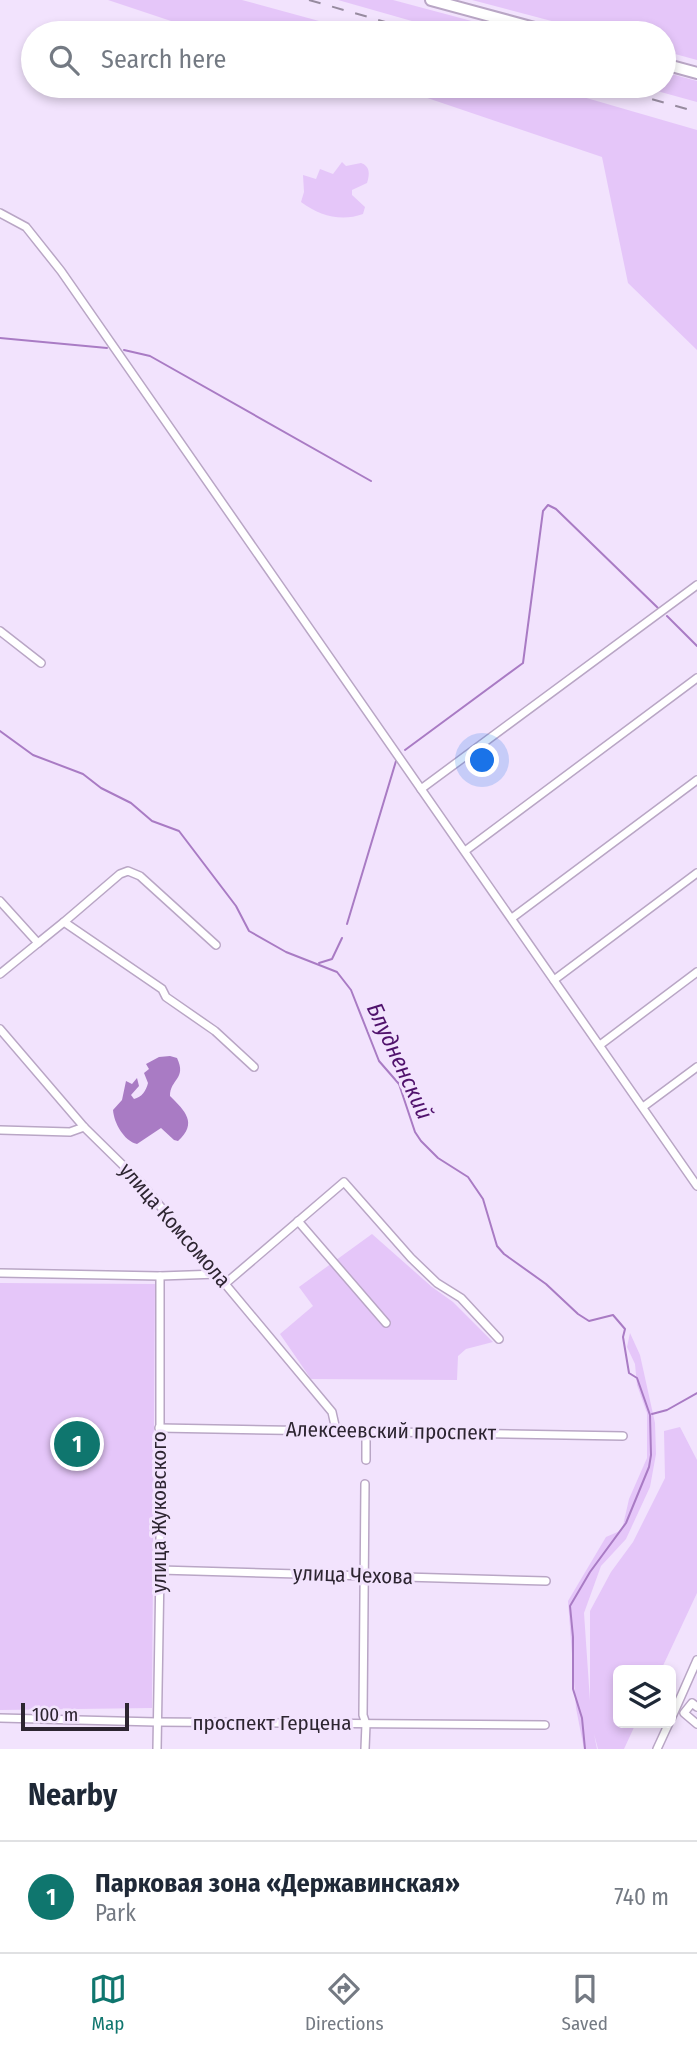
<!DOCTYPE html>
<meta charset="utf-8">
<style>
body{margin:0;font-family:"Fira Sans Condensed",sans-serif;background:#f6f6f7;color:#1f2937}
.controls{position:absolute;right:21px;bottom:21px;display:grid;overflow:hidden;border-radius:10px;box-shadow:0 4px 10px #0003}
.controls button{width:63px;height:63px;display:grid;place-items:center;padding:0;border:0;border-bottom:2px solid #e0e1e3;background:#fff;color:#1f2937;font:35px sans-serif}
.scale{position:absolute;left:21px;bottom:18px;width:108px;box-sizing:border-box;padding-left:7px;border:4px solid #2d2531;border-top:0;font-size:19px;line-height:24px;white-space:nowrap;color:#2d2531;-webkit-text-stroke:5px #f2e3fd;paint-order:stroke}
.you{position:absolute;left:483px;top:761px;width:24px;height:24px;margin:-18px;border:5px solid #fff;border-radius:50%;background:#1a73e8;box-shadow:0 0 0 10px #1a73e833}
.badge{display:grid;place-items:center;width:46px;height:46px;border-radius:50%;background:#0f766e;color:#fff;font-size:23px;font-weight:700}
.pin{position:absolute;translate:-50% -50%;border:4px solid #fff;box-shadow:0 2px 7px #0006}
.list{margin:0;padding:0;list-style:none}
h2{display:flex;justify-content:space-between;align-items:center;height:91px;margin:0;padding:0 28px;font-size:30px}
h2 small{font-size:23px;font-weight:400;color:#747a83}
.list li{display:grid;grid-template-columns:46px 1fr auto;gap:21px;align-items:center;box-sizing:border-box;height:112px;padding:0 28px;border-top:2px solid #e0e1e3}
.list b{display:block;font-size:26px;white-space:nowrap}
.list p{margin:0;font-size:23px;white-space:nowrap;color:#747a83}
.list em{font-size:23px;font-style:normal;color:#747a83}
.icon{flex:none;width:38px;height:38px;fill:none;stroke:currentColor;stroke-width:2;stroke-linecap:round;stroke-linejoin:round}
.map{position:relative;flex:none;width:697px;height:1749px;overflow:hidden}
.search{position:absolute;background:#fff;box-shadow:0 4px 10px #0003;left:21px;right:21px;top:21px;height:77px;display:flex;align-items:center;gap:18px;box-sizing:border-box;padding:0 24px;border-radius:38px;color:#747a83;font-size:26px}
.sheet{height:203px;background:#fff}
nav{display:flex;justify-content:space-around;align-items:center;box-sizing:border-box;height:98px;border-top:2px solid #e0e1e3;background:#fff;font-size:19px;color:#747a83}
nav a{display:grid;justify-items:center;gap:4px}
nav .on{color:#0f766e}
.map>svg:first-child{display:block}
</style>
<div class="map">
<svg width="697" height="1749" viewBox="0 0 697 1749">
<rect width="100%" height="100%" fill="#f2e3fd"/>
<!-- green -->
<g fill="#e5c6f9">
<polygon points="108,0 242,0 363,33 242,31 207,33"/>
<polygon points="338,0 393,0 517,33 454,33"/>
<polygon points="472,0 697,0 697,60 664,51 664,33 597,33"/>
<polygon points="664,72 697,81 697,102 639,86 664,86"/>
<polygon points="392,86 545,86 697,130 697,350 628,283 602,157"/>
<path d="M342 162 346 166 361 163C370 166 370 174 367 183L352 190V195L365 207 363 214C341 222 320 216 301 202L304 192 303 175 316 179 320 169 333 174Z"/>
<polygon points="372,1234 432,1287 453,1302 493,1342 466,1349 458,1356 457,1380 311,1379 280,1334 313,1306 299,1287"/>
<polygon points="0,1283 155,1284 152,1708 0,1710"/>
<polygon points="630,1333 640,1355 655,1423 656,1454 650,1487 626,1539 601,1566 584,1613 590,1701 590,1611 611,1572 633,1542 665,1478 664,1431 680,1427 697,1460 697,1593 661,1670 618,1670 618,1723 636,1723 624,1749 598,1749 594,1734 597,1749 584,1749 576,1708 568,1601 606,1537 622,1530 629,1499 647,1458 647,1413 637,1385 635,1364 627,1347"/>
</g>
<!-- water -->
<path fill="#a97bc4" d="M170 1056 177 1058C187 1079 170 1079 170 1096 185 1111 198 1123 178 1141L174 1140 161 1128 137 1144C124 1141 114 1123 113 1110L122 1100 126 1081 132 1084 137 1078 139 1086 131 1095 134 1099C142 1097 146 1091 148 1083L144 1073 149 1069 146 1064 159 1057Z"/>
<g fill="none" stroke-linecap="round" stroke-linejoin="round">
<!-- stream -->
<g stroke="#a97bc4" stroke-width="2">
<polyline points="0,338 107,348"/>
<polyline points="124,350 150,356 371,481"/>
<polyline points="667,616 697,646"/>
<polyline points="0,731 33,755 83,774 101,788 131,803 152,821 179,831 236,906 249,931 286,952 337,972 351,990 379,1061 399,1084 415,1132 421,1141 438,1158 468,1177 483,1199 497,1246 504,1254 546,1284 578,1314 589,1321 613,1315 625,1329 623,1337 629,1373 637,1378 650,1415 651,1455 649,1467 626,1523 590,1572 570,1606 573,1637 573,1689 582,1718 585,1749"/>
<polyline points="405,750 523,663 543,511 548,505 556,509 658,608"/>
<polyline points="347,924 396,761"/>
<polyline points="319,963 332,959 342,938"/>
<polyline points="652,1414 667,1410 697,1393"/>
</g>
<!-- street casing -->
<g stroke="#b9a6c5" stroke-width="10">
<g id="street">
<polyline points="0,213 26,227 61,271 697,1186"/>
<polyline points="0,631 41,663"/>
<polyline points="421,789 697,585"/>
<polyline points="465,851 697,678"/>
<polyline points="0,901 38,943 64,922 162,989 166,997 215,1031 254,1067"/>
<polyline points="512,918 697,780"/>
<polyline points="64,922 120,874 128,871 140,876 216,945"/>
<polyline points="0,974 38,943"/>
<polyline points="554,980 697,873"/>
<polyline points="0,1029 84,1127 140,1182 332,1412 336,1430"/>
<polyline points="600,1045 697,972"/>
<polyline points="643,1107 697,1067"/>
<polyline points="0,1130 70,1132 84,1127"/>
<polyline points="298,1221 386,1323"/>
<polyline points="0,1273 160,1276 218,1274"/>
<polyline points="226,1283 344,1182 411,1258 437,1283 461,1298 499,1339"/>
<polyline points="159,1428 623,1436"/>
<polyline points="366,1460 366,1431"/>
<polyline points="160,1570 546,1581"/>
<polyline points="697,1707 692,1703 684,1713 697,1724"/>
<polyline points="0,1718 156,1722 545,1725"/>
<polyline points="671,1719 697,1660"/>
<polyline points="157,1749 160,1570 160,1276"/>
<polyline points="365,1749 366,1724 363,1715 365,1484"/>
<polyline points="657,1749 669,1723"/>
</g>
</g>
<!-- secondary casing -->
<g stroke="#b9a6c5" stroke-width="14">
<g id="secondary">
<polyline points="431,0 553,33"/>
<polyline points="664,64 697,73"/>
</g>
</g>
<!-- street -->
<use href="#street" stroke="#fff" stroke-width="7"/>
<!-- secondary -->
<use href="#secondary" stroke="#fff" stroke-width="10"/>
<!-- rail -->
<g stroke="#978b9f" stroke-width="2" stroke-dasharray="12 12" stroke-linecap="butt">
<polyline points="309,0 424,33"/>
<polyline points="606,86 697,112"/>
</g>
</g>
<g text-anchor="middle" stroke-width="6" stroke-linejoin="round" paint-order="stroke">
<!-- street labels -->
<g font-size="21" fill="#2d2531" stroke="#f2e3fd">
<text transform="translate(175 1225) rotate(49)" y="7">улица Комсомола</text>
<text transform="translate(391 1431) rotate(1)" y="7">Алексеевский проспект</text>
<text transform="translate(159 1512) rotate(-90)" y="7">улица Жуковского</text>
<text transform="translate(353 1575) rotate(2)" y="7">улица Чехова</text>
<text x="272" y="1730">проспект Герцена</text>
</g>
<!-- water labels -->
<g font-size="23" font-style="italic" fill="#50126c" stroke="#f2e3fd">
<text transform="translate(400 1061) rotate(65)" y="8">Блудненский</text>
</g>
</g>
</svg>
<div class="controls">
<button><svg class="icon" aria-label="layers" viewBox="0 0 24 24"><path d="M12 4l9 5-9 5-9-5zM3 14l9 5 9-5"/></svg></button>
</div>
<div class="scale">100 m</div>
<div class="you"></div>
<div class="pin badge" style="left:77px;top:1444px">1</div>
<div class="search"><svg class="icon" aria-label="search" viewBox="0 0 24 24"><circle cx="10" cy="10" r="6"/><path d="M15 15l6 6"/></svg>Search here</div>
</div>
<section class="sheet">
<h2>Nearby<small></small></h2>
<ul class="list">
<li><span class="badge">1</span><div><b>Парковая зона «Державинская»</b><p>Park</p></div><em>740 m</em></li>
</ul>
</section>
<nav>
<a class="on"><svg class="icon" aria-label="map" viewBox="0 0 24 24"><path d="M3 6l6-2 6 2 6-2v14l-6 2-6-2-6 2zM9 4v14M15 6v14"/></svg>Map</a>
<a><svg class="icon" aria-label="directions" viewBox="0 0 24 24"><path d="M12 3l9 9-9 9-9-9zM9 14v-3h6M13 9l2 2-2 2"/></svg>Directions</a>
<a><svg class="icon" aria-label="saved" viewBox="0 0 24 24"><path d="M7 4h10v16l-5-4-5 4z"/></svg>Saved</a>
</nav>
